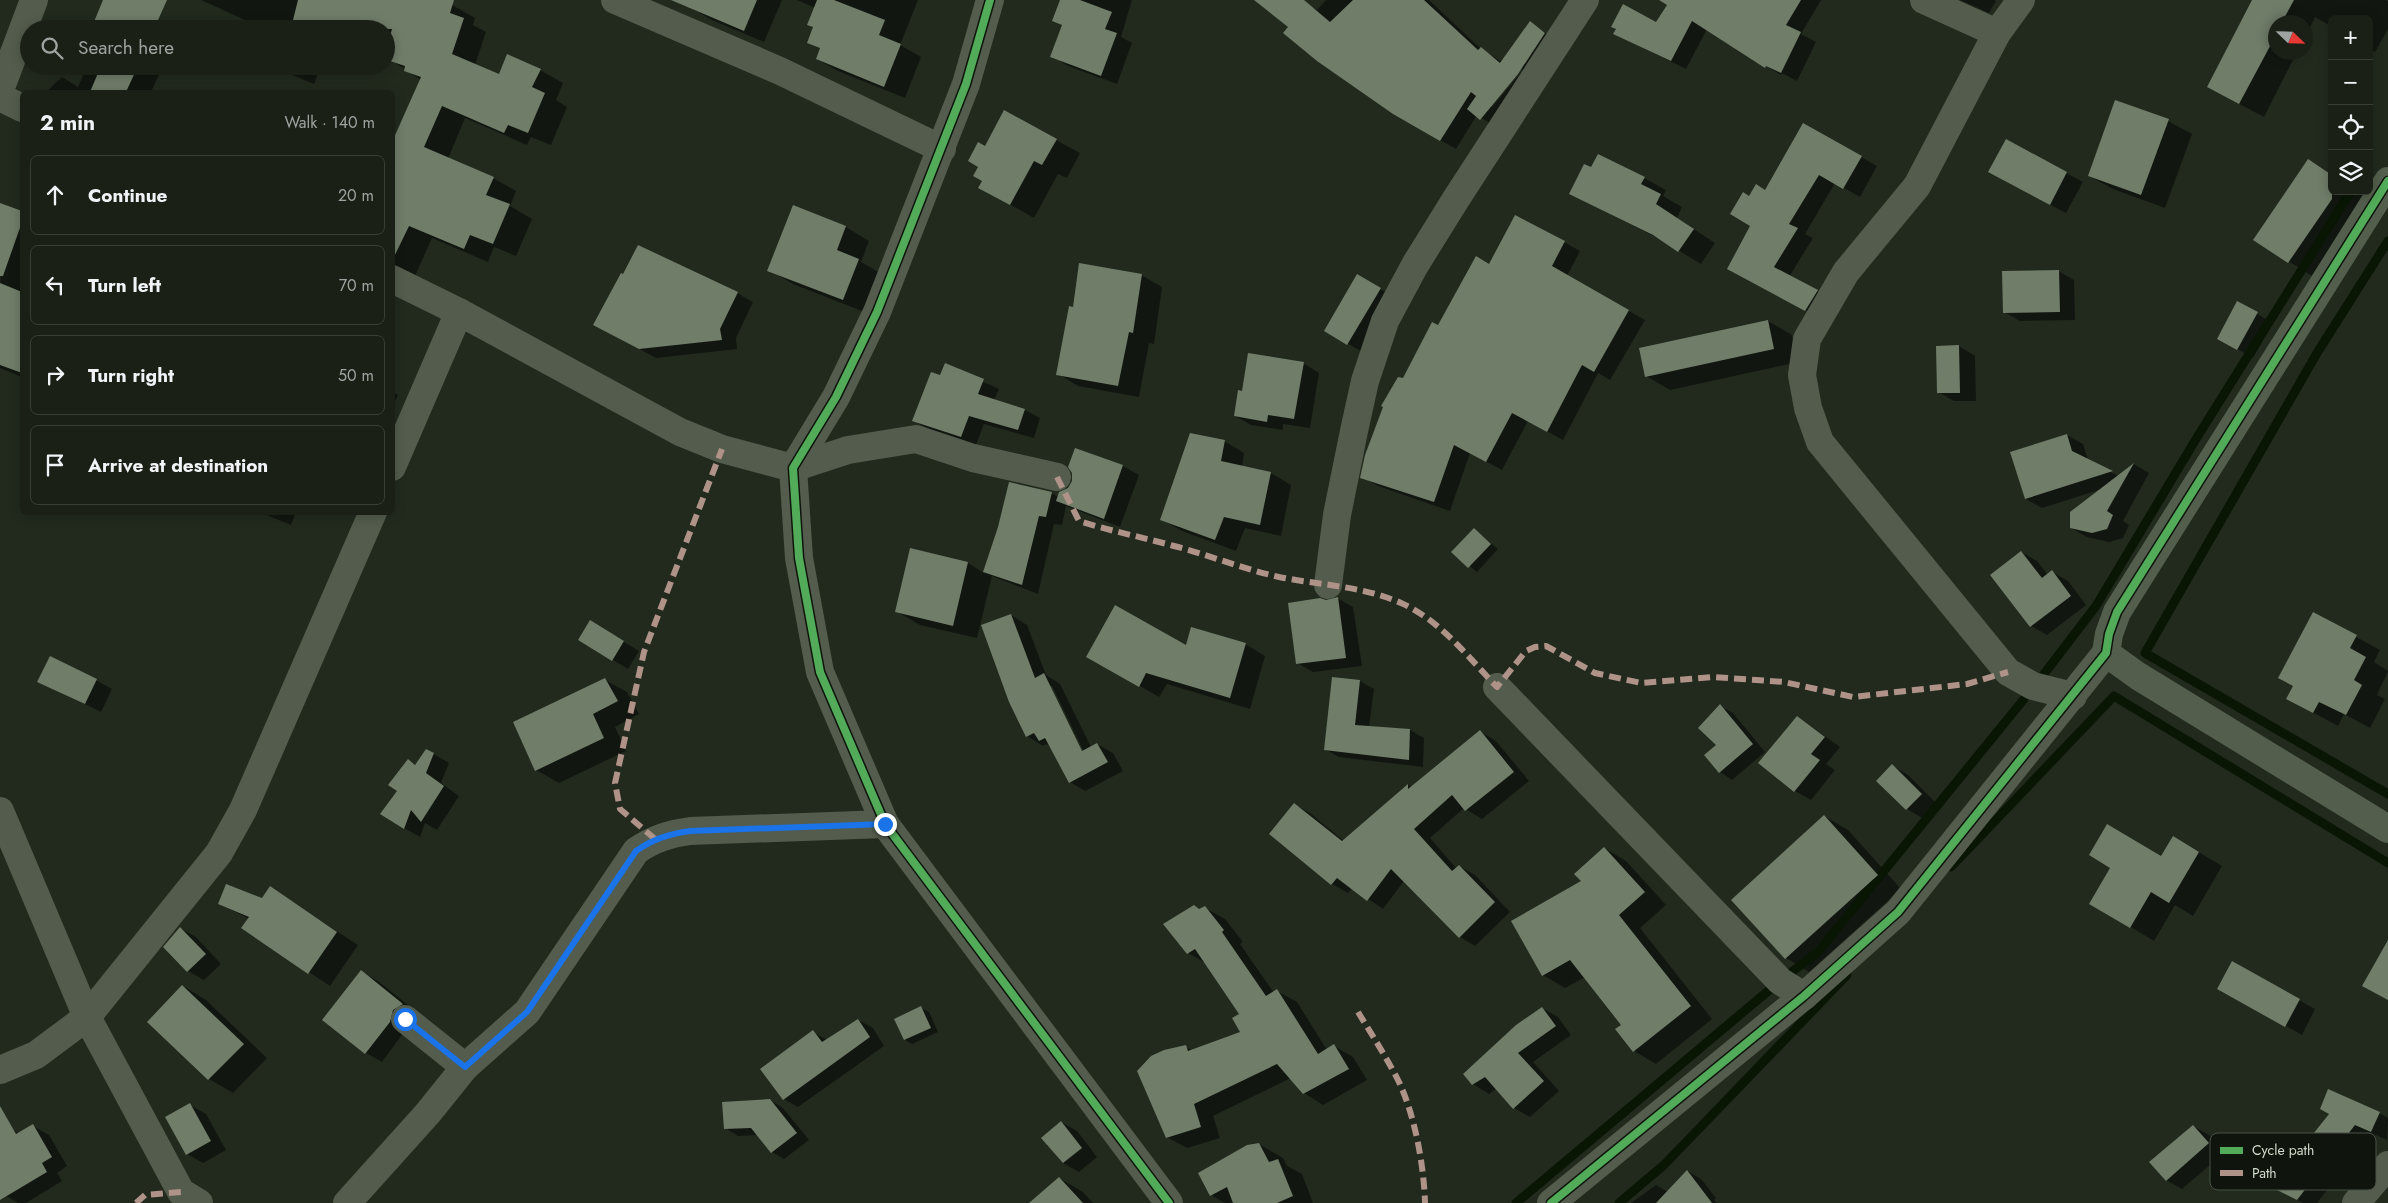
<!DOCTYPE html>
<meta charset="utf-8">
<style>
body{margin:0;font-family:Jost,sans-serif;background:#272d23;color:#f1f3f6}
.controls{position:absolute;right:15px;top:15px;display:grid;overflow:hidden;border-radius:8px;box-shadow:0 2px 12px #0003}
.controls button{width:45px;height:45px;display:grid;place-items:center;padding:0;border:0;border-bottom:1px solid #383e35;background:#1a2016;color:#f1f3f6;font:25px sans-serif}
.compass{position:absolute;left:2268px;top:15px;width:45px;height:45px;border-radius:50%;background:#1a2016;box-shadow:0 2px 12px #0003;rotate:113deg}
.stop{position:absolute;width:15px;height:15px;margin:-11px;border:4px solid #1a73e8;border-radius:50%;background:#fff}
.stop.end{background:#1a73e8;border-color:#fff;box-shadow:0 1px 5px #0008}
.list{margin:0;padding:0;list-style:none}
h2{display:flex;justify-content:space-between;align-items:center;height:65px;margin:0;padding:0 20px;font-size:21px}
h2 small{font-size:16px;font-weight:400;color:#9fa3a1}
.list li{display:grid;grid-template-columns:32px 1fr auto;gap:15px;align-items:center;box-sizing:border-box;height:80px;margin:0 10px 10px;padding:0 10px;border:1px solid #383e35;border-radius:8px}
.list b{display:block;font-size:19px;white-space:nowrap}
.list em{font-size:16px;font-style:normal;color:#9fa3a1}
.icon{flex:none;width:28px;height:28px;fill:none;stroke:currentColor;stroke-width:2;stroke-linecap:round;stroke-linejoin:round}
.map{position:relative;flex:none;width:2388px;height:1203px;overflow:hidden}
.search{position:absolute;background:#1a2016;box-shadow:0 2px 12px #0003;left:20px;top:20px;width:375px;height:55px;display:flex;align-items:center;gap:12px;box-sizing:border-box;padding:0 18px;border-radius:28px;color:#9fa3a1;font-size:19px}
.panel{position:absolute;background:#1a2016;box-shadow:0 2px 12px #0003;left:20px;top:90px;width:375px;height:425px;border-radius:8px}
.map>svg:first-child{display:block}
</style>
<div class="map">
<svg width="2388" height="1203" viewBox="0 0 2388 1203">
<rect width="100%" height="100%" fill="#222a1e"/>
<!-- shadow -->
<g fill="#0007" fill-rule="evenodd">
<polygon points="201,0 438,0 452,5 475,18 473,25 486,32 475,65 499,75 540,70 563,83 556,100 567,107 551,145 531,137 527,145 465,118 448,159 493,178 516,191 510,206 532,219 516,256 494,247 488,262 432,238 415,276 392,272 392,145 421,80 391,60 393,56 386,54 386,29 265,29"/>
<polygon points="695,0 782,0 764,42 712,20 691,8"/>
<polygon points="797,0 918,0 900,45 921,57 905,98 838,71 817,59 821,49 809,42 815,28 815,8"/>
<polygon points="1061,0 1132,0 1121,37 1132,43 1117,84 1068,66 1052,56 1063,26 1053,20"/>
<path d="M1326 0H1429L1481 49 1502 62 1530 23 1560 42 1496 127 1477 115 1456 149 1440 140 1308 5 1317 10ZM1521 69 1523 70 1492 107 1490 106Z"/>
<polygon points="1672,0 1821,0 1801,34 1816,42 1797,81 1782,73 1781,75 1707,29 1686,69 1615,34 1656,23"/>
<polygon points="1960,0 1994,0 1996,1 1989,13"/>
<polygon points="2253,0 2386,0 2388,1 2388,29 2375,52 2369,49 2369,19 2332,19 2332,27 2315,17 2306,36 2306,22 2276,22 2276,52 2297,52 2264,117 2232,100"/>
<polygon points="124,5 158,20 173,29 92,29"/>
<polygon points="87,66 163,66 151,92 46,92 62,77 78,87"/>
<polygon points="271,66 321,66 314,84"/>
<polygon points="2168,121 2192,134 2165,208 2113,189 2089,176"/>
<polygon points="1804,125 1877,166 1860,197 1835,183 1805,234 1813,238 1789,277 1833,300 1822,319 1744,278 1751,225 1750,197 1766,192"/>
<polygon points="1056,140 1080,153 1067,178 1058,174 1034,218 1004,201 984,181 985,147"/>
<polygon points="2006,141 2083,182 2066,213 2005,181"/>
<polygon points="2308,160 2332,174 2332,191 2357,191 2366,197 2312,276 2255,240"/>
<polygon points="1592,169 1644,178 1666,190 1663,196 1682,207 1677,218 1715,243 1701,264 1665,242 1571,194"/>
<polygon points="1,204 22,212 22,377 0,368"/>
<polygon points="794,207 846,227 869,241 861,262 882,274 867,313 793,284 769,270"/>
<polygon points="1564,242 1580,251 1567,276 1645,320 1610,380 1598,373 1563,440 1528,421 1502,470 1470,453 1450,511 1378,486 1362,477 1403,380 1438,327 1490,265"/>
<polygon points="2058,271 2074,280 2075,320 2020,321 2004,312"/>
<polygon points="1141,275 1162,287 1154,344 1149,343 1139,397 1078,386 1058,374 1074,308"/>
<polygon points="1358,276 1396,298 1364,353 1326,331"/>
<polygon points="737,293 753,302 736,338 737,349 656,358 610,333"/>
<polygon points="2238,303 2273,323 2253,358 2219,338"/>
<polygon points="1768,321 1792,335 1798,362 1670,390 1646,376"/>
<polygon points="1959,346 1975,356 1976,401 1954,401 1938,392"/>
<polygon points="1303,363 1319,373 1310,428 1283,424 1283,430 1251,425 1235,416 1243,392"/>
<polygon points="946,365 999,389 994,400 1025,410 1040,418 1034,438 984,424 976,445 928,429 913,420 941,377"/>
<polygon points="392,392 398,395 392,407"/>
<polygon points="2067,435 2083,444 2088,460 2118,476 2134,464 2149,473 2123,521 2129,525 2123,538 2109,542 2087,537 2071,528 2102,489 2042,508 2026,499"/>
<polygon points="1224,441 1244,453 1242,467 1271,473 1291,485 1281,536 1245,528 1236,551 1182,531 1161,519"/>
<polygon points="1076,449 1123,466 1139,475 1120,527 1066,506 1062,525 1054,524 1038,594 992,576 977,638 920,625 896,611 968,563 984,573 999,527 1051,493 1059,497 1069,489 1073,481"/>
<polygon points="259,512 296,512 291,525"/>
<polygon points="1474,530 1498,549 1477,572 1453,552"/>
<polygon points="2021,552 2037,561 2048,575 2052,572 2068,581 2086,605 2047,635 2031,626"/>
<polygon points="1337,598 1353,607 1362,666 1313,672 1297,663 1326,602"/>
<polygon points="2314,614 2380,650 2374,662 2388,671 2377,695 2385,699 2370,728 2344,714 2338,726 2288,699 2295,687"/>
<path d="M1011 615 1027 625 1046 675 1060 684 1091 747 1097 744 1113 753 1123 771 1085 791 1070 782 1051 747 1046 744 1043 746 1027 736 1010 701ZM1049 686H1052L1086 756 1083 757Z"/>
<polygon points="606,631 639,651 628,669 613,660"/>
<polygon points="1245,644 1265,656 1250,709 1167,684 1159,697 1088,656"/>
<polygon points="96,680 112,689 101,712 39,681"/>
<polygon points="605,680 627,692 639,714 615,727 626,751 559,783 536,770"/>
<polygon points="1360,681 1374,689 1369,727 1410,730 1424,738 1423,767 1339,757 1325,749"/>
<polygon points="1720,706 1733,713 1765,752 1732,780 1720,772"/>
<polygon points="1798,717 1840,747 1826,764 1835,770 1811,800 1795,791 1759,763"/>
<polygon points="1481,732 1496,741 1529,781 1482,819 1464,808 1430,838 1456,868 1459,866 1475,875 1510,912 1475,946 1460,937 1404,881 1383,909 1352,888 1348,893 1332,884 1294,804 1310,813 1344,841 1408,785 1412,787"/>
<polygon points="427,750 449,763 441,783 459,796 437,830 425,823 420,837 404,828 398,790 408,760 416,765"/>
<polygon points="1893,766 1908,775 1937,804 1922,818 1907,809"/>
<polygon points="1824,816 1848,830 1901,889 1809,972 1786,958"/>
<polygon points="1604,848 1626,861 1666,905 1640,928 1712,1019 1656,1064 1634,1051 1623,1025 1585,977 1565,988 1543,975 1582,882"/>
<polygon points="2197,851 2222,866 2193,916 2175,905 2154,941 2091,903 2112,867"/>
<polygon points="270,888 358,945 330,986 243,928 249,919 220,904 262,900"/>
<polygon points="1205,908 1225,919 1243,942 1240,944 1274,993 1277,991 1297,1002 1327,1050 1334,1046 1353,1057 1367,1080 1323,1105 1304,1093 1291,1078 1213,1116 1220,1138 1187,1148 1167,1137 1186,1047 1193,1051 1242,1033 1241,1014 1207,964 1188,953 1200,910"/>
<polygon points="180,928 196,937 221,964 204,980 188,971 165,947"/>
<polygon points="2232,963 2315,1009 2302,1035 2234,997"/>
<polygon points="362,972 378,981 418,1013 382,1062 366,1053"/>
<polygon points="183,986 206,1000 267,1058 233,1093 209,1079 149,1022"/>
<polygon points="921,1008 929,1012 938,1032 912,1044 905,1040"/>
<polygon points="1542,1008 1558,1017 1571,1035 1533,1062 1559,1091 1530,1117 1514,1108 1497,1088 1489,1094 1473,1084 1465,1074"/>
<polygon points="858,1020 873,1028 884,1046 798,1107 784,1099 813,1032 827,1040"/>
<polygon points="770,1100 783,1108 809,1140 784,1159 772,1152 758,1135 738,1136 725,1128"/>
<polygon points="190,1105 206,1114 226,1150 203,1163 187,1154"/>
<polygon points="2379,1113 2388,1118 2387,1140 2371,1133 2317,1203 2303,1203 2273,1187 2330,1114"/>
<polygon points="1061,1122 1077,1131 1097,1157 1079,1172 1063,1163"/>
<polygon points="33,1126 49,1135 67,1166 57,1173 62,1181 26,1203 18,1203 6,1196 0,1185 0,1137 13,1130 20,1134"/>
<polygon points="2193,1126 2209,1135 2224,1153 2182,1189 2166,1180"/>
<polygon points="1259,1144 1283,1158 1287,1166 1302,1174 1313,1203 1225,1203 1211,1195"/>
<polygon points="1688,1171 1702,1180 1716,1198 1714,1200 1717,1203 1631,1203 1656,1185 1668,1192"/>
<polygon points="1059,1178 1083,1192 1093,1203 1031,1203"/>
</g>
<g fill="none" stroke-linecap="round" stroke-linejoin="round">
<!-- stream -->
<g stroke="#091604" stroke-width="9">
<polyline points="2388,241 2317,353 2145,653 2388,794"/>
<polyline points="2044,674 2096,606 2196,439 2351,191"/>
<polyline points="1951,867 2114,696 2388,863"/>
<polyline points="1516,1203 1780,981 1818,952 2024,699"/>
<polyline points="1619,1203 1664,1165 1847,975"/>
</g>
</g>
<!-- building -->
<g fill="#707d69">
<polygon points="103,0 167,0 154,29 91,29"/>
<polygon points="298,0 454,0 450,13 464,18 452,54 499,74 507,54 541,69 532,87 545,93 528,133 508,125 504,133 442,106 424,147 494,177 486,195 510,204 493,244 470,235 464,249 409,226 392,261 392,142 421,77 404,71 405,66 390,61 395,46 388,43 392,29 309,29 292,24"/>
<polygon points="671,0 757,0 744,31"/>
<polygon points="817,0 834,0 885,20 879,35 901,44 884,87 816,59 820,48 807,43 813,27 807,25"/>
<polygon points="1060,0 1080,0 1112,12 1105,29 1117,33 1101,76 1050,57 1062,25 1052,21"/>
<polygon points="1254,0 1304,0 1330,22 1353,0 1424,0 1478,50 1481,47 1500,63 1530,21 1545,33 1518,74 1480,120 1467,109 1476,96 1471,92 1440,141 1393,114 1317,61 1283,33 1288,27"/>
<polygon points="1659,0 1801,0 1786,25 1801,32 1781,73 1766,66 1765,68 1692,21 1671,61 1613,34 1616,29 1611,27 1623,4 1656,22 1667,5"/>
<polygon points="2252,0 2294,0 2282,22 2276,22 2276,35 2239,104 2207,87"/>
<polygon points="101,66 138,66 126,92 90,92"/>
<polygon points="2115,100 2169,119 2141,195 2088,176"/>
<polygon points="1004,110 1057,139 1042,165 1034,161 1010,205 978,188 982,181 973,176 978,167 968,161 978,142 985,146"/>
<polygon points="1803,123 1862,156 1843,189 1819,175 1789,224 1798,228 1774,267 1818,290 1805,311 1727,269 1750,226 1730,214 1743,192 1749,196 1756,184 1765,190"/>
<polygon points="2006,139 2067,172 2050,205 1988,172"/>
<polygon points="1598,154 1645,177 1641,184 1661,194 1656,204 1694,229 1678,252 1653,235 1569,194 1584,164 1591,167"/>
<polygon points="2308,159 2332,175 2332,199 2288,263 2253,240"/>
<polygon points="0,203 22,211 22,222 3,276 0,276"/>
<polygon points="793,205 846,226 837,250 859,259 843,300 767,271"/>
<polygon points="1515,215 1565,241 1552,266 1629,310 1594,372 1582,365 1547,432 1512,413 1486,462 1454,445 1434,502 1360,478 1365,455 1383,407 1381,406 1398,377 1403,378 1432,322 1438,325 1476,256 1489,264"/>
<polygon points="638,245 738,292 720,329 722,340 639,349 593,325 621,273 623,274"/>
<polygon points="1079,263 1142,274 1133,333 1129,332 1118,386 1056,375 1069,306 1073,307"/>
<polygon points="2059,270 2060,312 2003,313 2002,271"/>
<polygon points="1357,274 1381,288 1347,345 1324,331"/>
<polygon points="0,283 22,292 22,373 0,365"/>
<polygon points="2237,301 2258,312 2237,350 2217,339"/>
<polygon points="1768,320 1774,349 1645,377 1639,348"/>
<polygon points="1959,345 1960,393 1937,393 1936,346"/>
<polygon points="1248,353 1304,362 1294,419 1268,415 1267,422 1234,416 1238,390 1242,391"/>
<polygon points="945,363 984,379 978,394 1025,409 1018,430 969,416 961,437 912,421 931,372 940,375"/>
<polygon points="1190,433 1225,440 1221,461 1271,472 1260,525 1224,517 1215,540 1160,520"/>
<polygon points="2067,434 2072,451 2113,471 2025,499 2010,452"/>
<polygon points="1075,448 1123,465 1104,519 1056,501 1059,492 1068,488 1072,481 1072,473 1068,467"/>
<polygon points="2134,463 2107,511 2113,515 2107,529 2092,533 2070,528 2070,512"/>
<polygon points="1009,482 1052,492 1046,517 1039,516 1022,585 983,572 998,527"/>
<polygon points="1474,528 1491,544 1468,568 1451,552"/>
<polygon points="910,548 968,562 953,626 895,612"/>
<polygon points="2021,551 2042,578 2052,570 2071,596 2030,627 1990,575"/>
<polygon points="1338,597 1346,658 1296,664 1288,603 1320,598 1326,600"/>
<polygon points="1115,605 1186,645 1191,627 1246,643 1230,698 1146,673 1139,687 1086,657"/>
<polygon points="2313,612 2357,635 2350,648 2366,657 2354,680 2362,685 2346,715 2319,702 2313,713 2286,699 2293,686 2278,678"/>
<polygon points="1011,614 1035,678 1044,673 1082,751 1097,743 1108,762 1069,783 1045,738 1039,741 1034,733 1026,737 1009,702 981,625"/>
<polygon points="590,620 624,641 612,661 578,640"/>
<polygon points="50,656 97,679 85,704 37,682"/>
<polygon points="1332,677 1360,680 1355,725 1410,729 1409,760 1324,750"/>
<polygon points="605,678 618,701 593,714 604,738 535,771 513,722"/>
<polygon points="1720,704 1753,744 1719,773 1704,755 1716,745 1698,728"/>
<polygon points="1797,716 1825,737 1811,754 1820,760 1794,792 1758,763"/>
<polygon points="1480,730 1514,772 1465,811 1452,795 1414,829 1452,871 1459,865 1495,902 1459,938 1391,869 1367,901 1337,878 1331,885 1269,834 1294,803 1342,841 1408,784 1408,789"/>
<polygon points="426,749 434,753 426,773 444,786 421,822 411,810 404,829 380,814 397,791 388,785 408,759 415,765"/>
<polygon points="1892,764 1922,794 1906,810 1876,781"/>
<polygon points="1824,815 1878,875 1785,959 1731,900"/>
<polygon points="2107,824 2161,856 2173,836 2199,852 2169,903 2151,892 2130,928 2089,904 2110,868 2089,855"/>
<polygon points="1604,847 1645,892 1619,915 1691,1006 1633,1052 1615,1029 1621,1025 1570,960 1542,976 1511,921 1581,881 1574,874"/>
<polygon points="226,884 262,898 270,886 337,932 308,974 241,928 249,917 218,904"/>
<polygon points="1194,905 1199,909 1205,906 1224,930 1222,932 1266,996 1277,989 1318,1054 1334,1044 1349,1069 1303,1094 1277,1064 1194,1104 1201,1127 1166,1138 1137,1071 1151,1056 1164,1050 1186,1045 1188,1051 1240,1032 1232,1018 1239,1014 1195,949 1187,954 1163,924"/>
<polygon points="180,927 206,954 187,972 163,947"/>
<polygon points="2388,940 2388,1000 2362,986"/>
<polygon points="2232,961 2300,999 2285,1027 2217,989"/>
<polygon points="361,970 403,1004 393,1010 390,1022 365,1054 322,1020"/>
<polygon points="182,985 244,1044 208,1080 147,1022"/>
<polygon points="921,1006 931,1028 904,1040 894,1019"/>
<polygon points="1542,1007 1556,1026 1518,1053 1544,1081 1513,1109 1485,1077 1472,1085 1463,1074 1516,1025"/>
<polygon points="858,1019 870,1037 783,1100 760,1069 813,1030 822,1042"/>
<polygon points="2328,1089 2380,1112 2371,1132 2355,1125 2297,1200 2271,1187 2329,1114 2320,1109"/>
<polygon points="770,1099 797,1133 771,1153 751,1128 724,1129 722,1102"/>
<polygon points="190,1103 211,1141 186,1155 165,1117"/>
<polygon points="0,1106 16,1134 33,1124 52,1157 42,1163 47,1172 0,1200"/>
<polygon points="1061,1121 1082,1148 1063,1163 1041,1138"/>
<polygon points="2193,1125 2209,1143 2166,1181 2149,1162"/>
<polygon points="1259,1143 1269,1162 1278,1159 1293,1196 1277,1203 1233,1203 1227,1187 1210,1196 1198,1173 1247,1145"/>
<polygon points="1687,1170 1712,1203 1656,1203"/>
<polygon points="1059,1177 1083,1203 1029,1203"/>
</g>
<g fill="none" stroke-linecap="round" stroke-linejoin="round">
<!-- street -->
<g stroke="#535c4d" stroke-width="28">
<polyline points="615,0 780,71 942,149"/>
<polyline points="990,0 966,84 877,312 836,397 793,468 799,558 820,672 885,824 1169,1203"/>
<polyline points="1924,0 1997,33"/>
<polyline points="2021,0 1997,33 1917,186 1846,272 1807,339 1802,375 1808,408 1820,442 2008,672 2033,686 2073,696"/>
<polyline points="0,90 34,0"/>
<polyline points="0,97 22,108"/>
<polyline points="392,279 459,312 680,432 722,449 793,468 848,450 916,439 973,458 1057,477"/>
<polyline points="392,467 459,312"/>
<polyline points="1328,585 1337,515 1354,431 1365,381 1385,321 1415,265 1456,199 1585,0"/>
<polyline points="1497,687 1780,981 1804,996"/>
<polyline points="0,811 87,1017 181,1192 199,1203"/>
<polyline points="405,1019 465,1067"/>
<polyline points="0,1070 36,1055 87,1017 219,853 243,810 373,512"/>
<path d="M347 1203 428 1113 465 1067 527 1012 636 851C653 839 669 834 690 831L885 824"/>
<polyline points="1551,1203 1804,996 1898,912 2106,653"/>
<polyline points="2356,1203 2388,1165"/>
</g>
<!-- secondary -->
<polyline stroke="#535f4c" stroke-width="28" points="2388,181 2117,612 2109,634 2106,653 2138,676 2388,829"/>
<!-- quiet -->
<g stroke="#af9288" stroke-width="6" stroke-dasharray="12 6" stroke-linecap="butt">
<path d="M1057 477 1079 521C1110 531 1142 537 1174 546 1209 555 1243 569 1279 577 1319 585 1363 586 1401 603 1440 620 1468 657 1497 687L1526 651 1535 647 1546 646 1595 673 1641 683 1714 677 1784 682 1853 697 1967 684 2008 672"/>
<polyline points="655,839 620,809 615,783 644,652 722,449"/>
<path d="M1358 1012C1372 1035 1387 1058 1399 1082 1415 1116 1424 1166 1425 1203"/>
<polyline points="136,1203 145,1195 181,1192"/>
</g>
<!-- cycleway casing -->
<g stroke="#0f150c" stroke-width="11">
<g id="cycleway">
<polyline points="990,0 966,84 877,312 836,397 793,468 799,558 820,672 885,824 1169,1203"/>
<polyline points="1551,1203 1804,996 1898,912 2106,653 2109,634 2117,612 2388,181"/>
</g>
</g>
<!-- cycleway -->
<use href="#cycleway" stroke="#51ab58" stroke-width="8"/>
</g>
<g fill="none" stroke-linecap="round" stroke-linejoin="round">
<!-- route -->
<path stroke="#1a73e8" stroke-width="6" d="M405 1019 465 1067 527 1012 636 851C653 839 669 834 690 831L885 824"/>
</g>
<!-- legend -->
<rect x="2210" y="1133" width="166" height="57" rx="8" fill="#0f150c" stroke="#495046" stroke-width="1"/>
<rect x="2220" y="1147" width="23" height="7" fill="#51ab58"/>
<rect x="2220" y="1170" width="23" height="6" fill="#af9288"/>
<g font-size="14" fill="#d1dacc">
<text x="2252" y="1155">Cycle path</text>
<text x="2252" y="1178">Path</text>
</g>
</svg>
<div class="controls">
<button>+</button>
<button>−</button>
<button><svg class="icon" aria-label="locate" viewBox="0 0 24 24"><circle cx="12" cy="12" r="6"/><path d="M12 2v4M12 18v4M2 12h4M18 12h4"/></svg></button>
<button><svg class="icon" aria-label="layers" viewBox="0 0 24 24"><path d="M12 4l9 5-9 5-9-5zM3 14l9 5 9-5"/></svg></button>
</div>
<svg class="compass" viewBox="-18 -18 36 36"><path d="M0-13l5 13h-10z" fill="#e53935"/><path d="M0 13l5-13h-10z" fill="#9fa3a1"/></svg>
<div class="stop" style="left:405px;top:1019px"></div>
<div class="stop end" style="left:885px;top:824px"></div>
<div class="search"><svg class="icon" aria-label="search" viewBox="0 0 24 24"><circle cx="10" cy="10" r="6"/><path d="M15 15l6 6"/></svg>Search here</div>
<section class="panel">
<h2>2 min<small>Walk · 140 m</small></h2>
<ul class="list">
<li><svg class="icon" aria-label="ahead" viewBox="0 0 24 24"><path d="M12 20V5M6 11l6-6 6 6"/></svg><div><b>Continue</b></div><em>20 m</em></li>
<li><svg class="icon" aria-label="left" viewBox="0 0 24 24"><path d="M17 20v-9H6M10 6l-5 5 5 5"/></svg><div><b>Turn left</b></div><em>70 m</em></li>
<li><svg class="icon" aria-label="right" viewBox="0 0 24 24"><path d="M7 20v-9h11M14 6l5 5-5 5"/></svg><div><b>Turn right</b></div><em>50 m</em></li>
<li><svg class="icon" aria-label="arrive" viewBox="0 0 24 24"><path d="M6 21V4h12l-3 4 3 4H6"/></svg><div><b>Arrive at destination</b></div></li>
</ul>
</section>
</div>
